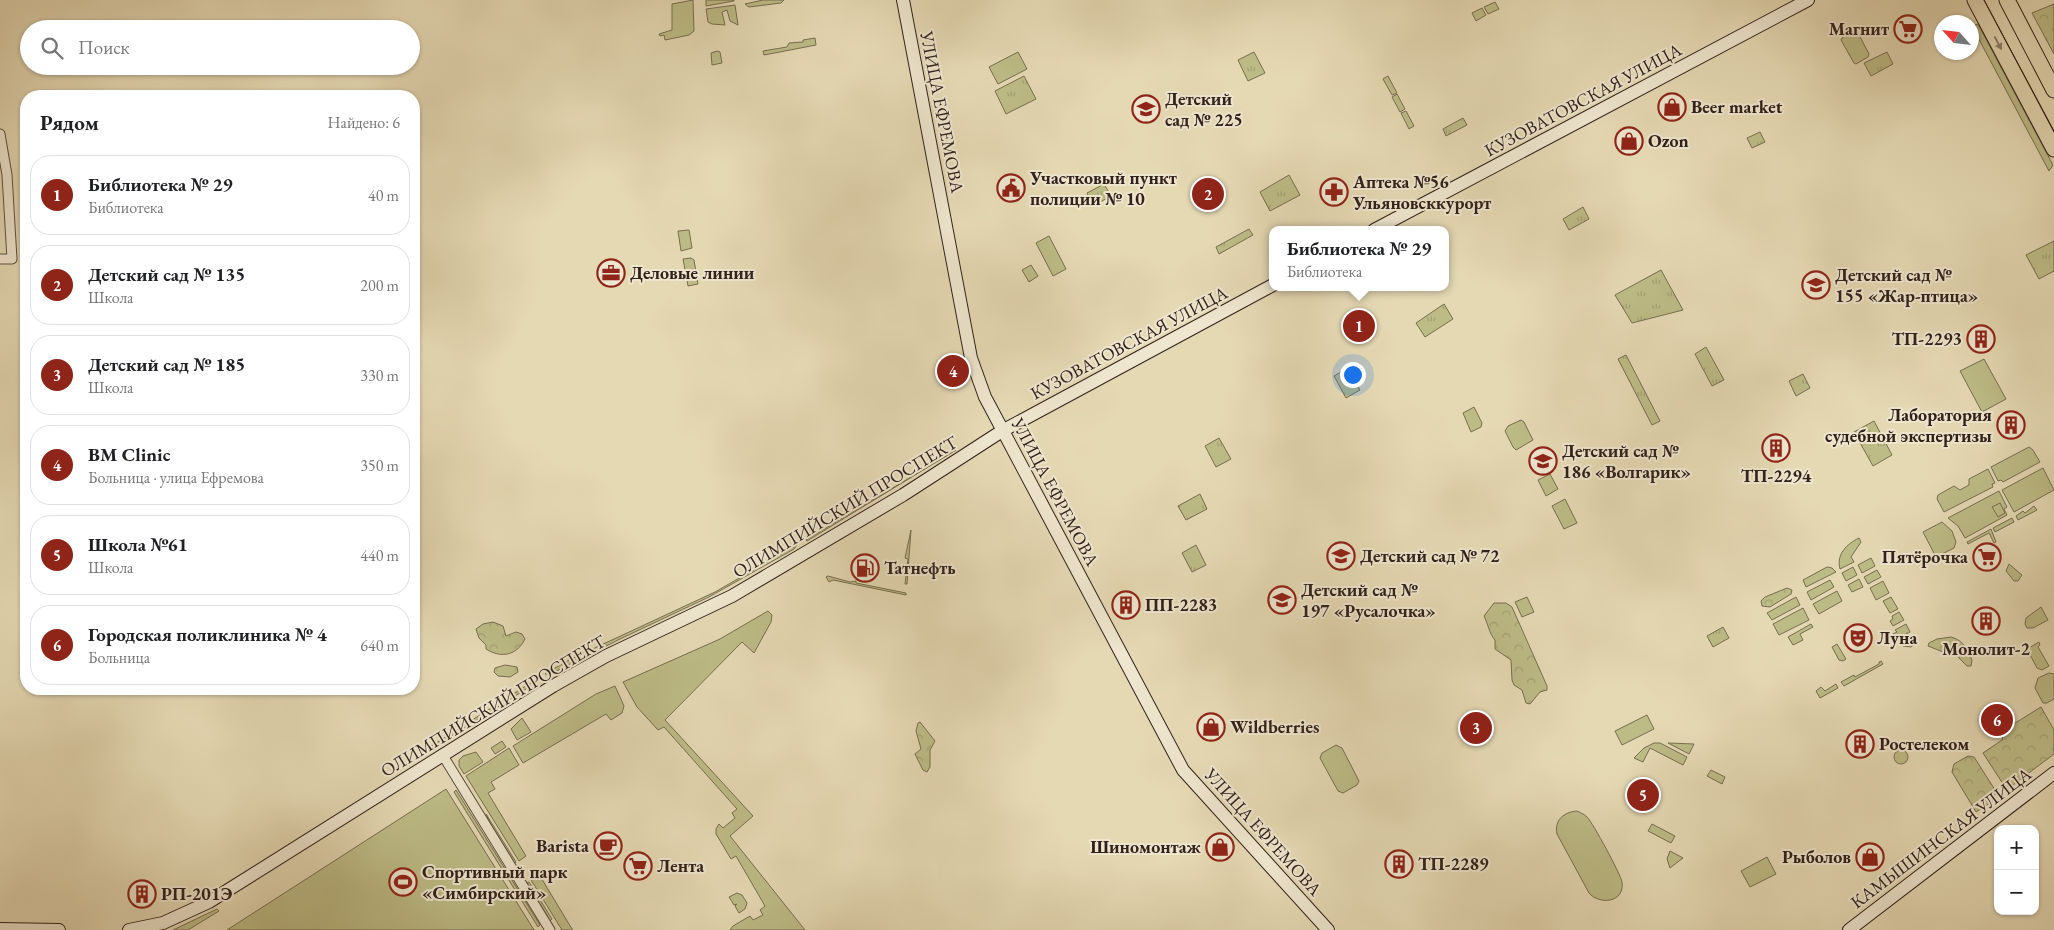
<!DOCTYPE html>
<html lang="ru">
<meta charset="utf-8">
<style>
body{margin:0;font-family:"EB Garamond",serif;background:#f2f2f2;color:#202124}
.controls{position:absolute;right:15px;bottom:15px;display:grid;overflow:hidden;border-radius:10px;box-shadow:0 1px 4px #0004}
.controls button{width:45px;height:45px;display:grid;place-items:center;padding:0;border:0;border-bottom:1px solid #e0e0e0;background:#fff;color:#202124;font:25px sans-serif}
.compass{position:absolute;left:1934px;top:15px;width:45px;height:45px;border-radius:50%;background:#fff;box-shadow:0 1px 4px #0004;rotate:297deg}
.you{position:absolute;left:1352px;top:374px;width:18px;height:18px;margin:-12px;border:4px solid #fff;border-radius:50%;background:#1a73e8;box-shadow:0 0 0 8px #1a73e833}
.badge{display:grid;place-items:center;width:32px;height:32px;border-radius:50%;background:#8f2418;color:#fff;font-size:16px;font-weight:700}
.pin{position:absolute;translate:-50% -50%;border:2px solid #fff;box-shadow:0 1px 5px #0006}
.popup{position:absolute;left:1269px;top:226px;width:180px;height:65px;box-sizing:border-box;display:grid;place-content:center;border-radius:10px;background:#fff;filter:drop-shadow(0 1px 4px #0005);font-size:16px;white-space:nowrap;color:#757577}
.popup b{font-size:19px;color:#202124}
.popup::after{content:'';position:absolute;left:50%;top:100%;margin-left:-10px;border:10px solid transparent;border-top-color:#fff}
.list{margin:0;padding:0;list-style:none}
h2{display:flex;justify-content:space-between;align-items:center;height:65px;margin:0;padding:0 20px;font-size:21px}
h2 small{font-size:16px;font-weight:400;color:#757577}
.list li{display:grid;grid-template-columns:32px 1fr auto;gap:15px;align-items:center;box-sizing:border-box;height:80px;margin:0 10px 10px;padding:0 10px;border:1px solid #e0e0e0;border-radius:20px}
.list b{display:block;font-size:19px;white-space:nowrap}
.list p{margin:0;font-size:16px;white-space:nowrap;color:#757577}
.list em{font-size:16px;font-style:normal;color:#757577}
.icon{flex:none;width:28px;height:28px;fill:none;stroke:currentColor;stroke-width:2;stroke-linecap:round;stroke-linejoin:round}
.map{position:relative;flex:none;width:2054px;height:930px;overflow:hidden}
.search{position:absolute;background:#fff;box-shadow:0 1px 4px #0004;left:20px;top:20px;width:400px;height:55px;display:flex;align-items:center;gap:12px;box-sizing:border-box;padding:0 18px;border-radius:28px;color:#757577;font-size:19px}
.panel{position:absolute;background:#fff;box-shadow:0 1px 4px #0004;left:20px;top:90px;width:400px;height:605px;border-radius:20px}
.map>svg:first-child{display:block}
</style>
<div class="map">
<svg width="2054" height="930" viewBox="0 0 2054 930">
<defs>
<pattern id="forest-crowns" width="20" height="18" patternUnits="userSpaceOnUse" patternTransform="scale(1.25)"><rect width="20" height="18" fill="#bdbc87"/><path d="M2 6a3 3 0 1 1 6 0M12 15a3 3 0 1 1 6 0" fill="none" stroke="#a3a174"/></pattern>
<pattern id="park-tufts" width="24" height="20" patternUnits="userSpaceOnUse" patternTransform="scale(1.25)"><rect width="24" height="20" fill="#bdbc87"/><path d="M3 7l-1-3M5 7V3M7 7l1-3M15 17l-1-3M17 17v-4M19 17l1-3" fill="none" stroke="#a3a174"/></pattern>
</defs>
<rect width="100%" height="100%" fill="#e5d9b4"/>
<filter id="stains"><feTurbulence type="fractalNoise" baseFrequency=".004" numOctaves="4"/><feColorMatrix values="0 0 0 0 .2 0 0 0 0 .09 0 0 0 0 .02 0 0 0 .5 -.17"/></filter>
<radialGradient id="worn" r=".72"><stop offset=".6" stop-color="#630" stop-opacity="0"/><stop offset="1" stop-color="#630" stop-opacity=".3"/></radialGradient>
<!-- grass -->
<g fill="#bdbc87" stroke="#776e51">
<polygon points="693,0 694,31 689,35 665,40 664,35 660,36 659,34 672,30 672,4"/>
<polygon points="706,0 734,0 734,1 706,6"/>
<polygon points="763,0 784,0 781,3 749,7 745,4"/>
<polygon points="1495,2 1499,9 1488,14 1484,7"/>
<polygon points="735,5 738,25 730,21 727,10 722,12 725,25 712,24 708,22 706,9"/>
<polygon points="1482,8 1486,15 1476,21 1472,13"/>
<polygon points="1978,24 2053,165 2049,171 1974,30 1975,25"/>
<polygon points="1854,31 1857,31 1869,54 1868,57 1856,64 1854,63 1841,40 1842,38"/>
<polygon points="815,38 816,45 764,55 763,51 787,47 789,43 803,42 803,40"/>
<polygon points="717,51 720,52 722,63 712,65 711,53"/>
<polygon points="1018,52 1027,69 998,84 989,67"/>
<polygon points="1388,76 1397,93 1392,95 1383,79"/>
<polygon points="1397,94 1405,109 1400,112 1392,97"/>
<polygon points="1406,111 1414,126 1409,129 1401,113"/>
<polygon points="689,230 692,248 681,251 678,231"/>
<polygon points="1049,236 1066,269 1053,276 1036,243"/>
<polygon points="691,258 694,260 698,284 688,286 683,259"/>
<polygon points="1984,359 2006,399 1982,412 1960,371"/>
<polygon points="1474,407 1482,423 1481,427 1471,432 1463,413"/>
<polygon points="1521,420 1524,422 1533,440 1516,450 1513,447 1505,431 1508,426"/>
<polygon points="2029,447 2033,450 2040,462 2003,482 2001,480 1998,481 1991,467"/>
<polygon points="956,450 807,541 806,540"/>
<polygon points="2043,468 2054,490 2014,512 2002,490"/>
<polygon points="1988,469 1995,483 1992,484 1993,487 1944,512 1937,499 1938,495 1954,486 1960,490 1969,485 1969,479"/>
<polygon points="1550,474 1558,489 1546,496 1538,480"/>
<polygon points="1999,491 2007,507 2004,509 2007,515 1965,538 1958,526 1948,518"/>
<polygon points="1565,499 1577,523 1564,529 1552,506"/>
<polygon points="2034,506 2037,510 2018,520 2016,516 2023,511 2025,513"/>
<polygon points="2012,518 2014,522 1995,532 1993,528"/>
<polygon points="1942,522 1952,531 1956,542 1954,548 1936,557 1923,532"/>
<polygon points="1991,529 1996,542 1994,543 1989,533 1968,544 1967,542"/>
<polygon points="911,530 907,584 905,584 908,559 905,558"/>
<path d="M1859 538 1861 542 1851 557 1854 562 1840 569C1836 554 1847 544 1859 538Z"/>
<polygon points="797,545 794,549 709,597 620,639 551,674 545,674 569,660 715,592"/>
<polygon points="1871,558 1875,566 1862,573 1858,565"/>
<polygon points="2009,564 2022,575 2018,581 2014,581 2006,571"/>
<polygon points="1827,567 1832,568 1836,572 1806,587 1803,580"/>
<polygon points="1853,567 1857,575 1846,581 1842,573"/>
<polygon points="1877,570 1881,577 1868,584 1864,577"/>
<polygon points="828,576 850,582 856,581 856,583 906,593 906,595 833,580 829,582 826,577"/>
<polygon points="1859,579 1863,587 1852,592 1848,585"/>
<polygon points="1830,580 1834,587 1811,600 1807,592"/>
<polygon points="1883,581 1889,593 1876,600 1870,588"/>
<polygon points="1837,591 1842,601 1819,614 1813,604"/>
<polygon points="1527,597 1534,612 1522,617 1515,602"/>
<polygon points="1796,597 1800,605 1772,620 1767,613"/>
<polygon points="1891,597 1898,609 1890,613 1883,601"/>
<polygon points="2041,607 2048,620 2033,628 2027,628 2025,624 2026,618"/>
<polygon points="1803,608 1809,620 1779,635 1773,624"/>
<polygon points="768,611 772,615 771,622 754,653 742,642 665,720 753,816 730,836 805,930 730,930 733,926 750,916 753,920 763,915 760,910 765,906 736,856 731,859 716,834 716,829 719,824 723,828 735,818 732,813 737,809 664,727 658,730 637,707 623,682 720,639"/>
<polygon points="1899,612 1904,620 1893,626 1890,621 1893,619 1892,616"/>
<polygon points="1811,624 1813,627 1800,634 1803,640 1793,645 1788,637"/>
<polygon points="1906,624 1910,632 1894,640 1891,635 1897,632 1895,630"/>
<polygon points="1912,636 1916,643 1911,647 1903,646 1899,642"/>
<polygon points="2039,642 2040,645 2038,647 2049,666 2042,670 2037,668 2028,651 2029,648"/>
<polygon points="1837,644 1846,659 1843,661 1839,660 1832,647"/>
<polygon points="1881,661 1883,664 1844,686 1841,682 1854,675 1855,677 1879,664 1879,662"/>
<polygon points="2049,673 2054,674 2054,699 2047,703 2043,703 2035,688 2038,678"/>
<polygon points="532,682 526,689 427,752 425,750"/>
<polygon points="1836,684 1838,688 1820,698 1816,691 1821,687 1825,691"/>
<polygon points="615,686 624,706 622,713 611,720 606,714 523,763 513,746 596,694"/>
<polygon points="1647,715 1654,729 1622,745 1615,731"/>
<polygon points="522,718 531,732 517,740 511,729"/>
<polygon points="502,741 506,747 495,754 491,748"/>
<polygon points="1654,743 1660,743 1687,757 1683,765 1650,748 1643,762 1634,758 1644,748"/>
<polygon points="1668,743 1694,744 1689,754"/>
<polygon points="1336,745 1342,748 1359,781 1357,785 1343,793 1338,791 1320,758 1322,753"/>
<polygon points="509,748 519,765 491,782 495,789 488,793 526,856 519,861 466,776"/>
<circle cx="1901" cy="757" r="7"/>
<polygon points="476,752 483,762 464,774 459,766 459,760 463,756"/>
<polygon points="1711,770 1725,777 1722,784 1707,776"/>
<polygon points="446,789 534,930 227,930"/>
<polygon points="456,790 540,925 538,927 454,792"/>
<path d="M1577 811C1581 813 1584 814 1587 817 1593 823 1621 875 1622 882 1625 903 1599 905 1589 893L1557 834C1554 820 1564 812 1577 811Z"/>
<polygon points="486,814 516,862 514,864 495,833"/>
<polygon points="1652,824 1675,836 1671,843 1648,831"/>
<polygon points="1670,851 1683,858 1670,868 1667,859"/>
<polygon points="1767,857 1776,874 1750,887 1741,871"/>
<polygon points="540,876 572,929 573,930 562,930 531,880"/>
<polygon points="529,882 552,919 550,921 527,883"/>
<polygon points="737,893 742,895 747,903 745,909 739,913 735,906 737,904 734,905 729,897"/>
<polygon points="217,909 219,911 188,930 173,930"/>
</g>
<!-- forest -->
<g fill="url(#forest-crowns)" stroke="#776e51">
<polygon points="2054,4 2054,54 2032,13"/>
<polygon points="1787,588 1792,590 1791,594 1770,607 1762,606 1761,601 1765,597"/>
<path d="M1494 603H1506L1512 607 1547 686V690L1540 692 1530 704 1526 703 1522 690 1514 685 1512 680 1511 660 1495 649V640C1489 633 1488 624 1484 616Z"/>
<path d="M493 622 503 626 506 636 516 632 522 634 525 639C517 655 502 659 486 649V645L479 638 476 629 483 624Z"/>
<path d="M1951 637C1963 640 1967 649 1972 660L1971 666H1967L1953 652H1943L1928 646 1929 643 1937 639Z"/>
<polygon points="505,665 517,667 518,672 510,677 498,676 494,672 495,668"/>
<polygon points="2041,707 2054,730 2054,754 2009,788 2007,786 2005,787 1983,753 2002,740 2004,730"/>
<polygon points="920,722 935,741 930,750 930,767 927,772 923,770 915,754 921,749 916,731 918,723"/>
<polygon points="1968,756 1974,757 1997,793 1994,795 1996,799 1976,812 1952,772 1954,764"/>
</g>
<!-- park -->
<g fill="url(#park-tufts)" stroke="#776e51">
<polygon points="1254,52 1265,73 1248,81 1238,60"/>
<polygon points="1887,52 1893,64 1871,76 1864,63"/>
<polygon points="1024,76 1036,99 1006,114 995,91"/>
<polygon points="1463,118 1467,125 1446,136 1443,129"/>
<polygon points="1760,132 1765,142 1752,148 1747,138"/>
<polygon points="1289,175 1300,195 1270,211 1260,192"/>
<polygon points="1104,184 1111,196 1093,206 1087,193"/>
<polygon points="1583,207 1589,219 1569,230 1563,219"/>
<polygon points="1249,229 1253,235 1219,254 1216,247"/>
<polygon points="2054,241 2054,271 2039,279 2026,255"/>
<polygon points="1031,265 1038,276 1029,282 1022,270"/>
<polygon points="1661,270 1683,310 1632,323 1615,295"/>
<polygon points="1444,304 1453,319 1425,337 1416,323"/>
<polygon points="1706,347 1724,380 1712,386 1695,354"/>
<polygon points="1626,355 1660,421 1652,425 1618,359"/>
<polygon points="1348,368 1360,390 1346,398 1334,376"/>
<polygon points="1803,374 1810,388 1796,396 1789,381"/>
<polygon points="1874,421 1892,455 1873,466 1854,432"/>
<polygon points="1219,438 1231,459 1216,467 1205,446"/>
<polygon points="1200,494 1207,509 1186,520 1178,506"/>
<polygon points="2000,503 2005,513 1998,517 1992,507"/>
<polygon points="1196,545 1206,565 1192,572 1182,553"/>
<polygon points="1723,627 1729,638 1713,647 1707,636"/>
</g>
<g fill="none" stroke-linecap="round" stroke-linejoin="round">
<!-- street casing -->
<g stroke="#5e4f41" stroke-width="11">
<g id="street">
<polyline points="0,134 7,175 12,259 0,259"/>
<polyline points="442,754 550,930"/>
</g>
</g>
<!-- secondary casing -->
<g stroke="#31211b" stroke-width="14">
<g id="secondary">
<polyline points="903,0 971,358 985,397 1183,770 1328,930"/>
<polyline points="1374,230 1808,0"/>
<polyline points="0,929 59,930"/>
<polyline points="129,930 163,923 209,902 553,686 606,656 732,596 903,495 1002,431 1273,285"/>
<polyline points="1849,930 2054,773"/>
</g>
</g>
<!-- primary casing -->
<g stroke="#31211b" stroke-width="17">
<g id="primary">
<polyline points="1975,0 2054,149"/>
<polyline points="2007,0 2054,90"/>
</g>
</g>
<!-- street -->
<use href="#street" stroke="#eee6ce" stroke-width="9"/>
<!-- secondary -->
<use href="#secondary" stroke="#eee6ce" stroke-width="12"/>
<!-- primary -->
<use href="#primary" stroke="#e5d9b4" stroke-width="15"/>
<!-- tram -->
<polyline stroke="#31211b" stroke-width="1" points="1984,0 2054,131"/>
</g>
<!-- one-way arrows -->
<defs><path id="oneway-solid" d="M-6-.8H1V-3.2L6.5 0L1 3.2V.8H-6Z" transform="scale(1.25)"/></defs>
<use fill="#8b7d68" href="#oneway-solid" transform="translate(1998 43) rotate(62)"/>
<!-- icons -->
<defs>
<g id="supermarket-ring" transform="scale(1.4375)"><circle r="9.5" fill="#eee6ce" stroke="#8f2418" stroke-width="1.5"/><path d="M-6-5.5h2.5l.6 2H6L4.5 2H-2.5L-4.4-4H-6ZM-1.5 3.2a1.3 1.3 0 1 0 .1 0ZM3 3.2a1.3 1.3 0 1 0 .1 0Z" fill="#8f2418"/></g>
<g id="shop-ring" transform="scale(1.4375)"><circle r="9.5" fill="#eee6ce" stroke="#8f2418" stroke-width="1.5"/><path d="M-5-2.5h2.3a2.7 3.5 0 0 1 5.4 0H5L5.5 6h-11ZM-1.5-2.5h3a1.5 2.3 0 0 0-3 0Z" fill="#8f2418"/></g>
<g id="school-ring" transform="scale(1.4375)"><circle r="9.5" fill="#eee6ce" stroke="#8f2418" stroke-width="1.5"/><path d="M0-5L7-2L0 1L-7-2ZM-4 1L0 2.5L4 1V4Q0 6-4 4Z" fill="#8f2418"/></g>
<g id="civic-ring" transform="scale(1.4375)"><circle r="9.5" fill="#eee6ce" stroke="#8f2418" stroke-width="1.5"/><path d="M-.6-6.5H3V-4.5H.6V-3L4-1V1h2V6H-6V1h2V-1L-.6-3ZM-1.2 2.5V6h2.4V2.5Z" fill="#8f2418"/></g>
<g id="pharmacy-ring" transform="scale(1.4375)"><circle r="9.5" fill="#eee6ce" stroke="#8f2418" stroke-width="1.5"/><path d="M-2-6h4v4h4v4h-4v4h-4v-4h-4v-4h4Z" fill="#8f2418"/></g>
<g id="office-ring" transform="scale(1.4375)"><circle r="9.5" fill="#eee6ce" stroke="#8f2418" stroke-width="1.5"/><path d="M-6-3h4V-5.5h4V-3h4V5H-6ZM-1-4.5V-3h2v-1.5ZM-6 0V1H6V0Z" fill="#8f2418"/></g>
<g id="building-ring" transform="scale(1.4375)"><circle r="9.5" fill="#eee6ce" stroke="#8f2418" stroke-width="1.5"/><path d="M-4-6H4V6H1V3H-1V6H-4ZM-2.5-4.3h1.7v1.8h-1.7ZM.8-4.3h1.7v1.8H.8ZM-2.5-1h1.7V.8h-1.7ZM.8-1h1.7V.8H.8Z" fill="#8f2418"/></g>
<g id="fuel-ring" transform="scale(1.4375)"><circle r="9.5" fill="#eee6ce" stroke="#8f2418" stroke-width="1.5"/><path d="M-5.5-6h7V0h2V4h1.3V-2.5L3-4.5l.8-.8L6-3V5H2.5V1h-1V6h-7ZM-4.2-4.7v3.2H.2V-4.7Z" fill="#8f2418"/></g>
<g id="theatre-ring" transform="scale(1.4375)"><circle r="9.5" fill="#eee6ce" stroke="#8f2418" stroke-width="1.5"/><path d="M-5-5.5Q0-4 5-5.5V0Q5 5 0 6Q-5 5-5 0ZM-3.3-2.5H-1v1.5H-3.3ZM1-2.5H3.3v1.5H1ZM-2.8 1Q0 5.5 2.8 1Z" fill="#8f2418"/></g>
<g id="cafe-ring" transform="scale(1.4375)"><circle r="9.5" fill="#eee6ce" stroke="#8f2418" stroke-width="1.5"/><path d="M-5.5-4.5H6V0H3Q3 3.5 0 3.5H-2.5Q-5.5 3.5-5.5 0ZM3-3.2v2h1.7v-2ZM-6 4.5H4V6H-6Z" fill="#8f2418"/></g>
<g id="stadium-ring" transform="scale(1.4375)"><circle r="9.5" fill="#eee6ce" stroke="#8f2418" stroke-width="1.5"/><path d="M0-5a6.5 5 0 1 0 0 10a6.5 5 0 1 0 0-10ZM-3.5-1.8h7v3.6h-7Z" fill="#8f2418"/></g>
</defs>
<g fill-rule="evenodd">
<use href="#supermarket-ring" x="1908" y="29"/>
<use href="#shop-ring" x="1672" y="107"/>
<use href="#school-ring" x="1146" y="109"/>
<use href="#shop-ring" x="1629" y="141"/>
<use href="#civic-ring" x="1011" y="188"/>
<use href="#pharmacy-ring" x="1334" y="192"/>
<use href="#office-ring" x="611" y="273"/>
<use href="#school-ring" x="1816" y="285"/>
<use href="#building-ring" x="1981" y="339"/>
<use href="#building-ring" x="2011" y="425"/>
<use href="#building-ring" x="1776" y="448"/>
<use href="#school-ring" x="1543" y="461"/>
<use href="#school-ring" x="1341" y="556"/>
<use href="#supermarket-ring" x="1987" y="557"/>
<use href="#fuel-ring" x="865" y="568"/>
<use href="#school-ring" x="1282" y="600"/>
<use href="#building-ring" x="1126" y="605"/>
<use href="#building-ring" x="1986" y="621"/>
<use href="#theatre-ring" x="1858" y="638"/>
<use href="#shop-ring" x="1211" y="727"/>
<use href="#building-ring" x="1860" y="744"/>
<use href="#cafe-ring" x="608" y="846"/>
<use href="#shop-ring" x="1220" y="847"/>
<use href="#shop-ring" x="1870" y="857"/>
<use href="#building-ring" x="1399" y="864"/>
<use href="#supermarket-ring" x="638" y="866"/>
<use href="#stadium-ring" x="403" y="882"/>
<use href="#building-ring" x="142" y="894"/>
</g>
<g text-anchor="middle" stroke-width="4" stroke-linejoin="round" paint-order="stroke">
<!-- poi labels -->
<g font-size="18" font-weight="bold" fill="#31211b" stroke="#eee6ce" text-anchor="start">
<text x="1889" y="35" text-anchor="end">Магнит</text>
<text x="1165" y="105">Детский<tspan x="1165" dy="21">сад № 225</tspan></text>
<text x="1691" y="113">Beer market</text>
<text x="1648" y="147">Ozon</text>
<text x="1030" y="184">Участковый пункт<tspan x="1030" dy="21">полиции № 10</tspan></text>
<text x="1353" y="188">Аптека №56<tspan x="1353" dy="21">Ульяновсккурорт</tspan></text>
<text x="630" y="279">Деловые линии</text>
<text x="1835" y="281">Детский сад №<tspan x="1835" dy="21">155 «Жар-птица»</tspan></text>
<text x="1962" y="345" text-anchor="end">ТП-2293</text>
<text x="1992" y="421" text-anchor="end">Лаборатория<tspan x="1992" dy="21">судебной экспертизы</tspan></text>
<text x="1562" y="457">Детский сад №<tspan x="1562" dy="21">186 «Волгарик»</tspan></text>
<text x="1776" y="482" text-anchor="middle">ТП-2294</text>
<text x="1360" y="562">Детский сад № 72</text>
<text x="1968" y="563" text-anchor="end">Пятёрочка</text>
<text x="884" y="574">Татнефть</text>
<text x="1301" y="596">Детский сад №<tspan x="1301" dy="21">197 «Русалочка»</tspan></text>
<text x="1145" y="611">ПП-2283</text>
<text x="1877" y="644">Луна</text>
<text x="1986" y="655" text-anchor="middle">Монолит-2</text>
<text x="1230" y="733">Wildberries</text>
<text x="1879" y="750">Ростелеком</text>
<text x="589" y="852" text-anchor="end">Barista</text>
<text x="1201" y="853" text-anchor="end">Шиномонтаж</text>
<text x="1851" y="863" text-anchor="end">Рыболов</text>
<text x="1418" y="870">ТП-2289</text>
<text x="657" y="872">Лента</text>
<text x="422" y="878">Спортивный парк<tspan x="422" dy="21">«Симбирский»</tspan></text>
<text x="161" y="900">РП-201Э</text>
</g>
<!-- street labels -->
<g font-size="18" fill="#31211b" stroke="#eee6ce">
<text transform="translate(1583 100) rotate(-28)" y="6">КУЗОВАТОВСКАЯ УЛИЦА</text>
<text transform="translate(942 112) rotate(79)" y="6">УЛИЦА ЕФРЕМОВА</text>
<text transform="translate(1129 343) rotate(-28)" y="6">КУЗОВАТОВСКАЯ УЛИЦА</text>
<text transform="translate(1055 492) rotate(62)" y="6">УЛИЦА ЕФРЕМОВА</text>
<text transform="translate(845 507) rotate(-31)" y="6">ОЛИМПИЙСКИЙ ПРОСПЕКТ</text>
<text transform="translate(493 706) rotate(-31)" y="6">ОЛИМПИЙСКИЙ ПРОСПЕКТ</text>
<text transform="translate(1263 832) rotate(48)" y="6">УЛИЦА ЕФРЕМОВА</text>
<text transform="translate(1941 838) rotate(-37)" y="6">КАМЫШИНСКАЯ УЛИЦА</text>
</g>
</g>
<rect width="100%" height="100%" filter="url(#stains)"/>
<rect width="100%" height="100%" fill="url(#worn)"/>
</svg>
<div class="controls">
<button>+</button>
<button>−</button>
</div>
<svg class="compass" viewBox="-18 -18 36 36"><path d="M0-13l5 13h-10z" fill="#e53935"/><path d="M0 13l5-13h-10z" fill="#757577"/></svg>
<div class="you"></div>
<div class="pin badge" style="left:1359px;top:326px">1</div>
<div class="popup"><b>Библиотека № 29</b>Библиотека</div>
<div class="pin badge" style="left:1208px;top:194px">2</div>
<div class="pin badge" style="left:1476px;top:728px">3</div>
<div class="pin badge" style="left:953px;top:371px">4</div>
<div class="pin badge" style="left:1643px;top:795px">5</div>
<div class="pin badge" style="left:1997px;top:720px">6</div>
<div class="search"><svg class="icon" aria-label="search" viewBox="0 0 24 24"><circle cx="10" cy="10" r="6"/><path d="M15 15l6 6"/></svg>Поиск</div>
<section class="panel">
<h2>Рядом<small>Найдено: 6</small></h2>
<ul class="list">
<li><span class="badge">1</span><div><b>Библиотека № 29</b><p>Библиотека</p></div><em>40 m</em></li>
<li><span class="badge">2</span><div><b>Детский сад № 135</b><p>Школа</p></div><em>200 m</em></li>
<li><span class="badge">3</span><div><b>Детский сад № 185</b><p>Школа</p></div><em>330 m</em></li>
<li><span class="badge">4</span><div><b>BM Clinic</b><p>Больница · улица Ефремова</p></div><em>350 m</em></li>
<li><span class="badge">5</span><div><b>Школа №61</b><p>Школа</p></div><em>440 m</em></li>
<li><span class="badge">6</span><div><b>Городская поликлиника № 4</b><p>Больница</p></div><em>640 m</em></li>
</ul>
</section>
</div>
